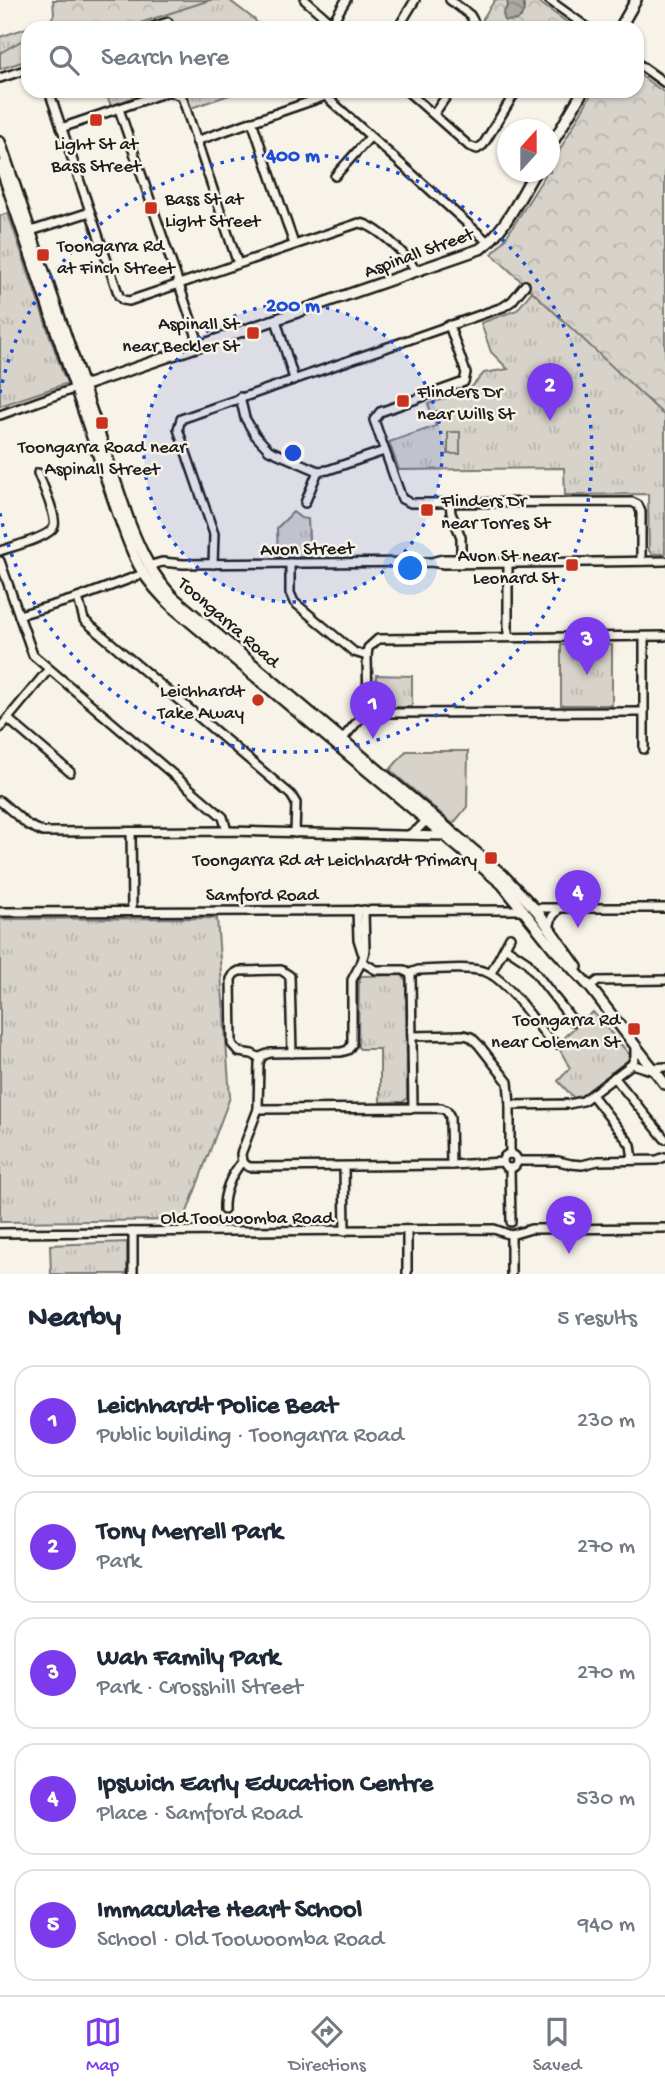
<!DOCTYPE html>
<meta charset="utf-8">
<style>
body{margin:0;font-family:"Gochi Hand",sans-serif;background:#f6f6f7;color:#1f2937}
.compass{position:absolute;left:497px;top:119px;width:63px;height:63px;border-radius:50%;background:#fff;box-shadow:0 2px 5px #0004;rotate:21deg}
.you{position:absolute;left:411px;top:569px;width:24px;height:24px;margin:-18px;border:5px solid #fff;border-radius:50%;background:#1a73e8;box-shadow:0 0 0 10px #1a73e833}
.badge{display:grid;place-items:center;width:46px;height:46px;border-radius:50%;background:#7c3aed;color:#fff;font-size:23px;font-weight:700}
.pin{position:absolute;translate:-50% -58px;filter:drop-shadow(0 2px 4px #0008)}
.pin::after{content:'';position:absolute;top:37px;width:24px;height:21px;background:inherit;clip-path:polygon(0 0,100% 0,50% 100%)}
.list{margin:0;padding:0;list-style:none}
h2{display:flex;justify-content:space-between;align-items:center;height:91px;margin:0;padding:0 28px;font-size:30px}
h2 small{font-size:23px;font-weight:400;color:#747a83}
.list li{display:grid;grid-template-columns:46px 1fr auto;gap:21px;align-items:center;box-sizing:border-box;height:112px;margin:0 14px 14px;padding:0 14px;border:2px solid #e0e1e3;border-radius:21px}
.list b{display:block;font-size:26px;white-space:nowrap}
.list p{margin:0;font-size:23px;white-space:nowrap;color:#747a83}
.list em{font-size:23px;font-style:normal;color:#747a83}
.icon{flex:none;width:38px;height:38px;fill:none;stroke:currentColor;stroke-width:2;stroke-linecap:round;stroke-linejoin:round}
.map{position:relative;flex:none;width:665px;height:1274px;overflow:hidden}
.search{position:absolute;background:#fff;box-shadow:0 2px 5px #0004;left:21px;right:21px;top:21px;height:77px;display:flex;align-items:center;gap:18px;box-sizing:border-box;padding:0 24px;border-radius:21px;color:#747a83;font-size:26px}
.sheet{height:721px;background:#fff}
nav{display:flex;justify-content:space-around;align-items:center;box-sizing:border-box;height:98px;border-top:2px solid #e0e1e3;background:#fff;font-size:19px;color:#747a83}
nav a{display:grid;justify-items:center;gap:4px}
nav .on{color:#7c3aed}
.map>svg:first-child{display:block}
</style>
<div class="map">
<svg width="665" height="1274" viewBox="0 0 665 1274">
<defs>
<pattern id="grass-tufts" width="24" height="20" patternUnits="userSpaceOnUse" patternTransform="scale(1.75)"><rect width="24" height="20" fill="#d7d3cb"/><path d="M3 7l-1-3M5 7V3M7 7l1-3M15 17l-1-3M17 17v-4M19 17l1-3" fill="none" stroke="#b8b5ae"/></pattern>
<pattern id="forest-crowns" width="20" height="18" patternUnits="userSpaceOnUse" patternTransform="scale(1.75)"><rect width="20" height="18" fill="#d7d3cb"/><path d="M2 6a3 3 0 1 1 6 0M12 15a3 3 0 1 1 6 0" fill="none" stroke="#b8b5ae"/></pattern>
<pattern id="water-waves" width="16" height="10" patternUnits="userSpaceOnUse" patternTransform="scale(1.75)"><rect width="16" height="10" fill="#aca9a2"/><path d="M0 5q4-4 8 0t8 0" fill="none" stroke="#8b8983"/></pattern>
</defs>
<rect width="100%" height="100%" fill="#f7f3e8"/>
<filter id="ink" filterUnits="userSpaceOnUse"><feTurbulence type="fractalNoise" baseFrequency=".0143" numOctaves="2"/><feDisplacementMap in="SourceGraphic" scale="14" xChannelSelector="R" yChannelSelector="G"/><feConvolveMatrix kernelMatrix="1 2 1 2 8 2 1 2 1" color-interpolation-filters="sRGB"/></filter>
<g filter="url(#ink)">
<!-- grass -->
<g fill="url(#grass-tufts)" stroke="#7a7874" stroke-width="2">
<polygon points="109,0 229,0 255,20 260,28 171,28 167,14 125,28 28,28 28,60 0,69 0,37"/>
<polygon points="105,91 131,91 133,98 111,106"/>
<polygon points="185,91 241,91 191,108"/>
<polygon points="8,213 63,374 68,383 0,406 0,216"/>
<polygon points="533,290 665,416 665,554 653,554 649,551 648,494 565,495 564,468 399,470 389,442 436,426 428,404 469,390 484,373 508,369 491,352 481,323 517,310"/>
<polygon points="293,512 301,518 308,519 310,557 278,557 277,528"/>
<rect x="561" y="645" width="51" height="60"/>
<polygon points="376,675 412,676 412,707 376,707"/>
<polygon points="217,918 230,1097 184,1220 0,1222 0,919"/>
<polygon points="402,975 406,981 407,1098 403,1102 380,1102 380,1049 360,1049 358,1047 359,981 361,976"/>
<polygon points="593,1012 630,1055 628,1060 583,1095 574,1098 558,1081 570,1068 560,1050 568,1044 565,1036"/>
<polygon points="127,1242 127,1274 51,1274 50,1245"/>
</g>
<!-- forest -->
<g fill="url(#forest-crowns)" stroke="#7a7874" stroke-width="2">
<polygon points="53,0 210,0 125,28 47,28 54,14"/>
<polygon points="495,0 507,0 508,5 503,14 510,21 521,18 523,3 522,0 536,0 575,28 482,28 483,18"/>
<polygon points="28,37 28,60 0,69 0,53"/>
<polygon points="637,73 665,93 665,416 492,254 505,239 547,172 550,172 550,167 593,91 637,91"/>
</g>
<!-- garden -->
<g fill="#d7d3cb" stroke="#7a7874" stroke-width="2">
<rect x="448" y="432" width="12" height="22"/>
<polygon points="406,751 468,751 467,807 453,824 390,770"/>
</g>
<!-- water -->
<path fill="url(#water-waves)" stroke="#72716c" stroke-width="2" d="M507 0H522C526 7 524 16 517 20L505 21 503 14 508 5Z"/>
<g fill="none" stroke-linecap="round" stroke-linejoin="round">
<!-- minor casing -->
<g stroke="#1c1c1c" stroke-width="12">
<g id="minor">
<polyline points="305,0 337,28"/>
<polyline points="450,0 470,15 474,22"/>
<polyline points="549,0 588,28"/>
<polyline points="332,23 346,0"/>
<polyline points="150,28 168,22"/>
<polyline points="398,28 415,0"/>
<polyline points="637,63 665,83"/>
<polyline points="0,78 28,69"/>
<path d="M49 91 119 296 123 300 129 301 359 223C375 224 410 257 416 272"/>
<polyline points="170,91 182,97 238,264"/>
<polyline points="320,91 489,243"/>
<polyline points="407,91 469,146 477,149 483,145 516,91"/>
<polyline points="119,109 200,346"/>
<polyline points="434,114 450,91"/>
<polyline points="252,121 294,244"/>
<polyline points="61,128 170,91"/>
<polyline points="196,141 320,98 335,91"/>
<polyline points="335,176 370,137"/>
<polyline points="31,231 90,212"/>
<polyline points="276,320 294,379"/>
<polyline points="449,325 466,373 464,382 380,412 374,420 402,499 411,503 632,502 638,505 641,512 641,561"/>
<polyline points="240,397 245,418 255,435 269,450 318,471 328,470 384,451"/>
<polyline points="0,415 76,388"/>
<polyline points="305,503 318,471"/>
<polyline points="450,503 451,513 461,537 461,564"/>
<path d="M0 551C11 547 51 537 54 526 57 516 42 484 38 473"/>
<polyline points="0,561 33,655 223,817 227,831"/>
<polyline points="435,561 443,559 493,559"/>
<polyline points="508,561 508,637"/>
<polyline points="290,563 290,593 294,602 354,652 367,656 368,706 362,716 340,742"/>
<polyline points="213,564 214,534 178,429 181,419 503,307 512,301 525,285"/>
<polyline points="148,566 162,562 183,564 431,562 444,564 665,561"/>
<polyline points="78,598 84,620 291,795 296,803 295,833"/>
<polyline points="19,615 78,598 143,574"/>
<polyline points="367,656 368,648 378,639 665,636"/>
<polyline points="366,710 378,713 643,712"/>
<polyline points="8,719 70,772"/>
<polyline points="0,728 49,669"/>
<polyline points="644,749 644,637"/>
<polyline points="0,801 28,825 43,832 227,831 445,836"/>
<polyline points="131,832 132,911"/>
<polyline points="410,834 417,830 426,821"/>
<polyline points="534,908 665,908"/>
<polyline points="357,910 358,939 362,952"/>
<polyline points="364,910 365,951 362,961 352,980 352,1044 348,1050 341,1052 270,1053 262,1056 259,1063 258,1109 241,1154 242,1162 249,1167 257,1167 451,1165 503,1162"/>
<polyline points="0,912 524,910"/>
<polyline points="549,928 552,917 557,911"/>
<polyline points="505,947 526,961 573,1021"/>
<polyline points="362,962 376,970 404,970 411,975 413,1108"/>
<path d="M410 973 418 970C438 970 465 966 483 971 505 976 534 1022 550 1040L557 1044"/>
<polyline points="491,973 510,937"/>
<polyline points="590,987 598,981 665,980"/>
<polyline points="412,1036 464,1035 471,1037 479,1045 508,1082 510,1105 510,1154"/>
<polyline points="260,1058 252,1054 239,1052 232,1044 231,979 234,974 239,971 281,970 290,976 292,1053"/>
<polyline points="632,1064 654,1071"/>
<polyline points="653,1068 665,1067"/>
<polyline points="614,1077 665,1139"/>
<polyline points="592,1095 631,1145 633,1160"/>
<polyline points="510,1105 569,1104 583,1101 632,1064 635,1057 635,1046"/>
<polyline points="258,1109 441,1108 447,1111 450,1117 451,1165"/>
<circle cx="510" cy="1161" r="7"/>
<polyline points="517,1161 558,1161 571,1164 582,1165 598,1161 657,1160 665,1157"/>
<polyline points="344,1167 345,1231"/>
<polyline points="510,1169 511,1222"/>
<path d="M224 1210C223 1194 231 1174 242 1162"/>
<polyline points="407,1231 407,1274"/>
<polyline points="133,1232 133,1274"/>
<polyline points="0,1233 494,1229 511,1235 531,1229 665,1228"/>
<polyline points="511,1235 511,1274"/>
</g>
</g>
<!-- major casing -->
<g stroke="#1c1c1c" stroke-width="14">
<g id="major">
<polyline points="620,28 636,0"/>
<path d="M0 142 130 524C141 552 152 575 173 597L503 875 537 911 577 967"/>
<polyline points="550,147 583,91"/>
<path d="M0 165 117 511C133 556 139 577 176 610L502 884 554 949 590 987 665 1084"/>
<path d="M80 387 480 249C506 230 519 198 535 172"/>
</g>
</g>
<!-- minor -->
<use href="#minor" stroke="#f7f3e8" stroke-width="7"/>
<!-- major -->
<use href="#major" stroke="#f7f3e8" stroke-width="9"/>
</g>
</g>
<!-- distance rings -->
<circle cx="293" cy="453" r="149" fill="#1d4ed8" fill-opacity=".12"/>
<g fill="none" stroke="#1d4ed8" stroke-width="3.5" stroke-dasharray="3.5 7">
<circle cx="293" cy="453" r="149"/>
<path d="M0 393A299 299 0 1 1 0 513"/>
</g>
<!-- markers -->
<g fill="#c8321e" stroke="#f7f3e8" stroke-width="2.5">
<rect x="89" y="113" width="14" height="14" rx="3.5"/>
<rect x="144" y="201" width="14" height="14" rx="3.5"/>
<rect x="36" y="248" width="14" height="14" rx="3.5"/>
<rect x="246" y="326" width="14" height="14" rx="3.5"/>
<rect x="396" y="394" width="14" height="14" rx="3.5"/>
<rect x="95" y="416" width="14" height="14" rx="3.5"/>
<rect x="420" y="503" width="14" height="14" rx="3.5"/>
<rect x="565" y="558" width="14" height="14" rx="3.5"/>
<circle cx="258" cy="700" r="7"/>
<rect x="484" y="851" width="14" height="14" rx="3.5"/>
<rect x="627" y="1022" width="14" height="14" rx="3.5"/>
</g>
<g text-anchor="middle" stroke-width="5" stroke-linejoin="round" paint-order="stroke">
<!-- poi labels -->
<g font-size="19" fill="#1c1c1c" stroke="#f7f3e8" text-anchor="end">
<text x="96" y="149" text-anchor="middle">Light St at<tspan x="96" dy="22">Bass Street</tspan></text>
<text x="165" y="204" text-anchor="start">Bass St at<tspan x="165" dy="22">Light Street</tspan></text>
<text x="57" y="251" text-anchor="start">Toongarra Rd<tspan x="57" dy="22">at Finch Street</tspan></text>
<text x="239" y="329">Aspinall St<tspan x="239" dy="22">near Beckler St</tspan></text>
<text x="417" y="397" text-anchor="start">Flinders Dr<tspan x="417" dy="22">near Wills St</tspan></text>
<text x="102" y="452" text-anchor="middle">Toongarra Road near<tspan x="102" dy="22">Aspinall Street</tspan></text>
<text x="441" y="506" text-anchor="start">Flinders Dr<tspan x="441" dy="22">near Torres St</tspan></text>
<text x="558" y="561">Avon St near<tspan x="558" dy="22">Leonard St</tspan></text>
<text x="244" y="696">Leichhardt<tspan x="244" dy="22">Take Away</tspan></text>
<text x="477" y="865">Toongarra Rd at Leichhardt Primary</text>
<text x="620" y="1025">Toongarra Rd<tspan x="620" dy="22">near Coleman St</tspan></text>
</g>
<!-- street labels -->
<g font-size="19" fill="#1c1c1c" stroke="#f7f3e8">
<text transform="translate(418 251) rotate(-20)" y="7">Aspinall Street</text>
<text transform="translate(307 547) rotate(-1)" y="7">Avon Street</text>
<text transform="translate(230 621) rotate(41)" y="7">Toongarra Road</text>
<text x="262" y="900">Samford Road</text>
<text x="247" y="1223">Old Toowoomba Road</text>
</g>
</g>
<circle cx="293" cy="453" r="10" fill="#1d4ed8" stroke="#f7f3e8" stroke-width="3.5"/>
<g font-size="21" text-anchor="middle" font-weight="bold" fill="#1d4ed8" stroke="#f7f3e8" stroke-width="5" stroke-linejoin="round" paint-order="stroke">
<text x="293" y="161">400 m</text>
<text x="293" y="311">200 m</text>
</g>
</svg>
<svg class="compass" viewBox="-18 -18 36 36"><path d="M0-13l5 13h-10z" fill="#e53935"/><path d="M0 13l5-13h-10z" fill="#747a83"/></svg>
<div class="you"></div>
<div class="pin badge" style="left:373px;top:739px">1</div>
<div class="pin badge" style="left:550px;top:421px">2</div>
<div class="pin badge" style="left:587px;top:675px">3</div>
<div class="pin badge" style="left:578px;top:928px">4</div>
<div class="pin badge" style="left:569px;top:1254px">5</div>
<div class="search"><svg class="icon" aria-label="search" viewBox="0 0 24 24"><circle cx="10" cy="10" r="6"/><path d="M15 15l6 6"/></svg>Search here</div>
</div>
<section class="sheet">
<h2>Nearby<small>5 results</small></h2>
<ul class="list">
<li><span class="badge">1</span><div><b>Leichhardt Police Beat</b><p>Public building · Toongarra Road</p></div><em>230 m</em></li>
<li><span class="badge">2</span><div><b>Tony Merrell Park</b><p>Park</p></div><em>270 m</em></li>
<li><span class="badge">3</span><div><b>Wah Family Park</b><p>Park · Crosshill Street</p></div><em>270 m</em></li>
<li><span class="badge">4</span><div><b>Ipswich Early Education Centre</b><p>Place · Samford Road</p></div><em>530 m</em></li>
<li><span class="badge">5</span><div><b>Immaculate Heart School</b><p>School · Old Toowoomba Road</p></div><em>940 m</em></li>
</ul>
</section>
<nav>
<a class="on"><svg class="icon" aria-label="map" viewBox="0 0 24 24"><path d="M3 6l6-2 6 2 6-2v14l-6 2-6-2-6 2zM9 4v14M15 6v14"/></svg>Map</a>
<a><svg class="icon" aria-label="directions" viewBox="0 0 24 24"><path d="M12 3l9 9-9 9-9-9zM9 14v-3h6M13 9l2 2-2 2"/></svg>Directions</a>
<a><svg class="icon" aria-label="saved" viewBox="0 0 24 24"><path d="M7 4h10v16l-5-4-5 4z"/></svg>Saved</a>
</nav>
